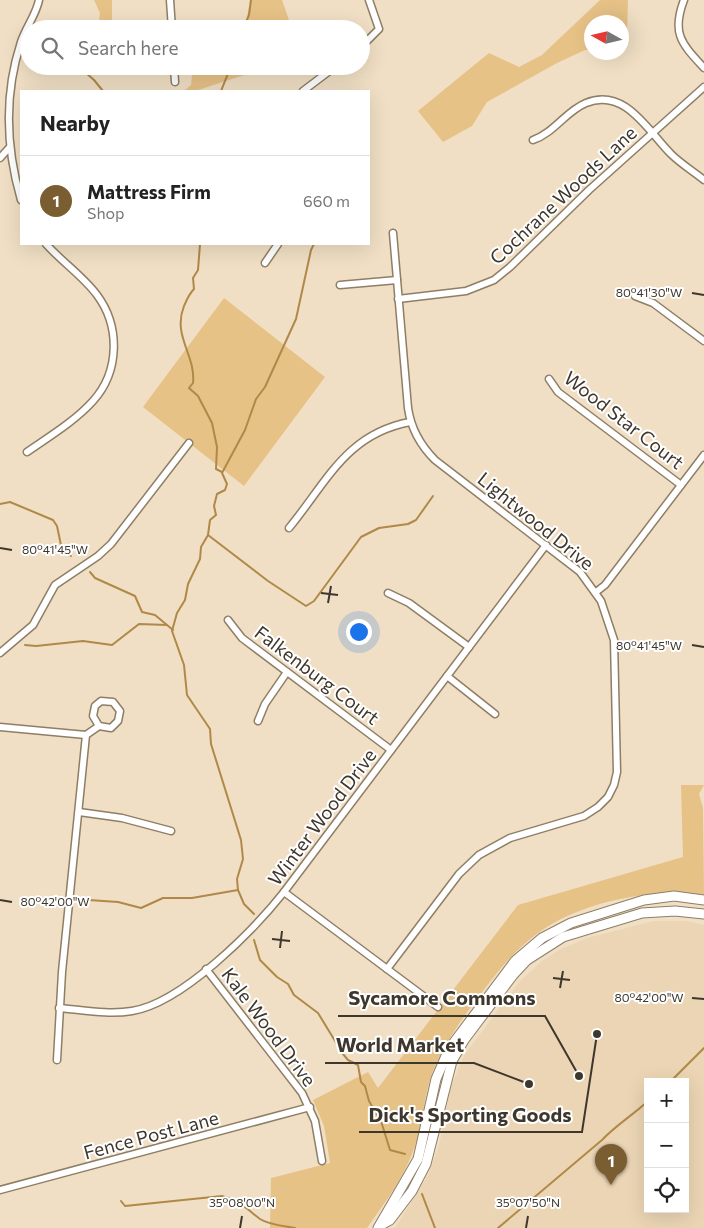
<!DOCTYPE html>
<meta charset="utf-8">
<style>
body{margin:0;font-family:Commissioner,sans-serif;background:#f6f6f6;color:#222}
.controls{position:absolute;right:15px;bottom:15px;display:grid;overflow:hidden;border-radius:0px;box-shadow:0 5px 20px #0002}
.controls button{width:45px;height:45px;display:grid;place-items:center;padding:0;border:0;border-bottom:1px solid #e0e0e0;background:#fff;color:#222;font:25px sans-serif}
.compass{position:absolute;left:584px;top:15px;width:45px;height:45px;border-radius:50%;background:#fff;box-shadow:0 5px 20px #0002;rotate:278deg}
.you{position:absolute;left:358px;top:631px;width:18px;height:18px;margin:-12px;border:4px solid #fff;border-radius:50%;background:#1a73e8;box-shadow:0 0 0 8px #1a73e833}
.badge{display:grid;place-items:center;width:32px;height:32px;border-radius:50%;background:#7a5e31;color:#fff;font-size:16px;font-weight:700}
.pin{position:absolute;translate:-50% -41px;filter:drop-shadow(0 1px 2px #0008)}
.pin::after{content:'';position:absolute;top:26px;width:18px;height:15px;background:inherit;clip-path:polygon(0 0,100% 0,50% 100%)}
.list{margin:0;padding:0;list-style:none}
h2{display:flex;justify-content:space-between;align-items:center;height:65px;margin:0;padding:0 20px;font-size:21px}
h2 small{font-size:16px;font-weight:400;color:#767676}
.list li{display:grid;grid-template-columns:32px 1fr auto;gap:15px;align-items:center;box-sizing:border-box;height:90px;padding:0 20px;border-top:1px solid #e0e0e0}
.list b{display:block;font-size:19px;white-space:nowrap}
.list p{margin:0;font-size:16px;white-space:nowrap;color:#767676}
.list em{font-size:16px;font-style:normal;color:#767676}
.icon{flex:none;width:28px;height:28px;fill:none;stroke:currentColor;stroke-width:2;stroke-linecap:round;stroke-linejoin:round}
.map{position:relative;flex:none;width:704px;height:1228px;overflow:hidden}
.search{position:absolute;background:#fff;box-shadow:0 5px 20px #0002;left:20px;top:20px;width:350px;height:55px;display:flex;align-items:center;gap:12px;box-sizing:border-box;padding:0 18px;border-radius:28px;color:#767676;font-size:19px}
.panel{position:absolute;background:#fff;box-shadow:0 5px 20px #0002;left:20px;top:90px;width:350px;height:155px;border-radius:0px}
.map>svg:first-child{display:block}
</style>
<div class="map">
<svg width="704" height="1228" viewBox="0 0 704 1228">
<rect width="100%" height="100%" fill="#f0dfc4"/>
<!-- built -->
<path fill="#ebd5b4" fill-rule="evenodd" d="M654 921H685L704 925V1228H395L428 1175 439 1146 450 1089 465 1054 520 981 542 961 559 950 587 938ZM648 1082H685V1209H648Z"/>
<!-- green -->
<g fill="#e7c287">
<polygon points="94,0 112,0 112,29 98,29 100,13"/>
<polygon points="250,0 282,0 292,29 245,29"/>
<polygon points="600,0 628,0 627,36 622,43 622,22 592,22 591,50 585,50 557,63 487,102 472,126 443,142 418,111 489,53 519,67 542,55"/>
<polygon points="201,66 272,66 195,91 184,91 191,85 192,75"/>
<polygon points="224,298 325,377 244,486 143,407"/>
<path d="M681 785H704L699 794 703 808 704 895C651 888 582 901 538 933 513 951 495 975 477 999 459 1023 443 1046 432 1073 424 1096 423 1120 416 1143 406 1175 386 1201 367 1228H270L271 1178 330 1163 324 1126 313 1100 368 1072 378 1088 518 905 683 857Z"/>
</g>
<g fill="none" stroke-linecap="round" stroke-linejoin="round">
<!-- stream -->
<g stroke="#b08948" stroke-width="2">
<polyline points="42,28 43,29"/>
<polyline points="243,29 249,15 251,0"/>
<polyline points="78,66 94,80 103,91"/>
<polyline points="221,91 231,66"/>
<path d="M200 244 198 270 193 278 194 289C189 294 187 299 184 306 172 336 196 355 193 383L189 388 198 396 212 423 217 447 216 469 222 472"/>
<polyline points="0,504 10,502 53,520 57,526 62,550 71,556"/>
<polyline points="208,535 268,581 306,606 314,601 361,537 379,528 408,524 416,520 433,496"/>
<polyline points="90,572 95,578 135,596 142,612 155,615 173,630"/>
<polyline points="25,645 36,646 83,641 112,645 139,624 167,625"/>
<polyline points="74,899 118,902 141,908 163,898 192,898 238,890"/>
<polyline points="254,914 244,904 238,890 237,879 243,859 241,840 211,744 210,729 187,695 184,665 172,631 177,613 185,600 188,584 200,559 201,547 208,535 210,520 216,515 214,506 217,494 225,490 227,484 222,473 245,430 256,399 265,387 296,319 311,250 314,244"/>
<polyline points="254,940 260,960 277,977 288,984 294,995 318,1013 343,1054 348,1060 358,1065 361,1082 365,1086 369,1101 381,1121 390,1150 405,1154"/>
<polyline points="670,1082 704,1048"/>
<polyline points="422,1194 435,1228"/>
<path d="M121 1201 125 1206 222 1196C239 1200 247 1209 260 1219 269 1225 284 1226 295 1228"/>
<path d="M498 1228 602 1140C616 1125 633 1115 648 1101"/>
</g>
<!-- street casing -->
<g stroke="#8e7e66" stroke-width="9">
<g id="street">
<polyline points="170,0 172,29"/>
<path d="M684 0C671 34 682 44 704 68"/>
<polyline points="361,47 379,29 369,0"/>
<polyline points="174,66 175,82"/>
<polyline points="303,91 336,66"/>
<path d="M533 140C554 133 566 111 586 103 625 87 648 131 671 154 681 164 693 171 704 180"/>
<polyline points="0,158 9,148"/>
<path d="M21 200C6 148 4 94 21 42 26 27 36 15 39 0"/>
<polyline points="265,263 278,244"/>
<polyline points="340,285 397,280"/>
<polyline points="635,296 653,303 704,341"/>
<polyline points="398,299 466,291 494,280 510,267 589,190 704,87"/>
<polyline points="549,379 558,392 681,485"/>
<path d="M27 452C50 436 75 421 93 401 120 371 120 326 97 295 83 276 62 262 46 244"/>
<path d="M289 528C327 482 346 434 410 422"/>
<polyline points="596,592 605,585 704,455"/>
<polyline points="388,593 409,603 469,647"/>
<polyline points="228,620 242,638 391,750"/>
<polyline points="0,653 33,625 55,585 98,556 111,544 189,443"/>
<polyline points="447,676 495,714"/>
<polyline points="258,721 265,704 287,672"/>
<polyline points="0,727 86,735"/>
<polyline points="86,735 99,726 111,728 118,721 120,711 113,702 101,701 95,706 93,716 99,726"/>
<polyline points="79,812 122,818 171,831"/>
<polyline points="284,892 438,1007"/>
<polyline points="206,969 302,1093 315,1121 322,1161"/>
<path d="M387 969 459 874 479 855 510 838 584 816 598 807 608 797 614 785 617 772 614 640 601 601 580 572 435 460C420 445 411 429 408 408L393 233"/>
<path d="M59 1008C83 1010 109 1015 132 1011 182 1003 253 931 284 892L546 545"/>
<polyline points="57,1060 62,972 86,735"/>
<polyline points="0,1190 310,1107"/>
</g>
</g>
<!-- secondary casing -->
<g stroke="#8e7e66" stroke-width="11">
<g id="secondary">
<polyline points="381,1225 390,1220 412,1191 426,1164 452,1061 464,1040 513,975 527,960 563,937 642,913 675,911 704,914"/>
<polyline points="378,1228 418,1159 436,1079 449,1049 515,961 542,938 571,923 644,900 674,896 704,900"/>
</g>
</g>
<!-- street -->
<use href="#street" stroke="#fff" stroke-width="6"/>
<!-- secondary -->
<use href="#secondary" stroke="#fff" stroke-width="9"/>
</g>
<!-- ticks -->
<path fill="none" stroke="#3e372d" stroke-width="2" d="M692 293 704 295M0 548 12 550M321 593 338 595M328 603 331 586M692 645 704 647M0 900 12 902M272 939 290 941M280 948 282 931M553 978 570 980M560 988 563 971M692 998 704 999M240 1228 242 1216M526 1228 528 1216"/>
<g text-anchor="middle" stroke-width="4" stroke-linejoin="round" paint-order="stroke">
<!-- street labels -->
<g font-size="19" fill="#3e372d" stroke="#fff">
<text transform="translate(563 195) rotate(-43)" y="7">Cochrane Woods Lane</text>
<text transform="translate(624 420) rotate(38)" y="7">Wood Star Court</text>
<text transform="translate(536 521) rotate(39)" y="7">Lightwood Drive</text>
<text transform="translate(317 675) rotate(37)" y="7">Falkenburg Court</text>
<text transform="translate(322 817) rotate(-53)" y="7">Winter Wood Drive</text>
<text transform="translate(269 1027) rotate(53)" y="7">Kale Wood Drive</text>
<text transform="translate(151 1135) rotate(-15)" y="7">Fence Post Lane</text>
</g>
</g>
<g font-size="12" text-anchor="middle" fill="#3e372d" stroke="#fff" stroke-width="4" stroke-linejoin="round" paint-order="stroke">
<text x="649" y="297">80°41'30"W</text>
<text x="55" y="554">80°41'45"W</text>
<text x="649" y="650">80°41'45"W</text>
<text x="55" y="906">80°42'00"W</text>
<text x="649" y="1002">80°42'00"W</text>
<text x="242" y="1207">35°08'00"N</text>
<text x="528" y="1207">35°07'50"N</text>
</g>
<!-- callouts -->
<path fill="none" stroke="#3e372d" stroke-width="2" d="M579 1076L545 1016H338M529 1084L474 1063H325M597 1034L582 1132H359"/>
<g fill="#3e372d" stroke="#fff" stroke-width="2">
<circle cx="579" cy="1076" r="5"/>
<circle cx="529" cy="1084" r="5"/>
<circle cx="597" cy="1034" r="5"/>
</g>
<g font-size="20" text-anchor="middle" font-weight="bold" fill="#3e372d" stroke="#fff" stroke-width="4" stroke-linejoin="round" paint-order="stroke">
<text x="442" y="1005">Sycamore Commons</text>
<text x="400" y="1052">World Market</text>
<text x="470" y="1122">Dick's Sporting Goods</text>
</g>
</svg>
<div class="controls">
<button>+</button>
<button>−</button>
<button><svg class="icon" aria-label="locate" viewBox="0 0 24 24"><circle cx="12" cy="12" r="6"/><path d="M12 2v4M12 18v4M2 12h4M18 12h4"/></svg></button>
</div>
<svg class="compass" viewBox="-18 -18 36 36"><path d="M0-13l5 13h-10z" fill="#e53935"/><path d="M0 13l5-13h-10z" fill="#767676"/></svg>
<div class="you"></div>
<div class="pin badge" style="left:611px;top:1185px">1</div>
<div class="search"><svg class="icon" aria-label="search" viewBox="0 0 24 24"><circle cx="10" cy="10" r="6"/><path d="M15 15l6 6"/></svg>Search here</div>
<section class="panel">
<h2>Nearby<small></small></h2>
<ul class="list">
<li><span class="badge">1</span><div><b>Mattress Firm</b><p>Shop</p></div><em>660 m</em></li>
</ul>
</section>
</div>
